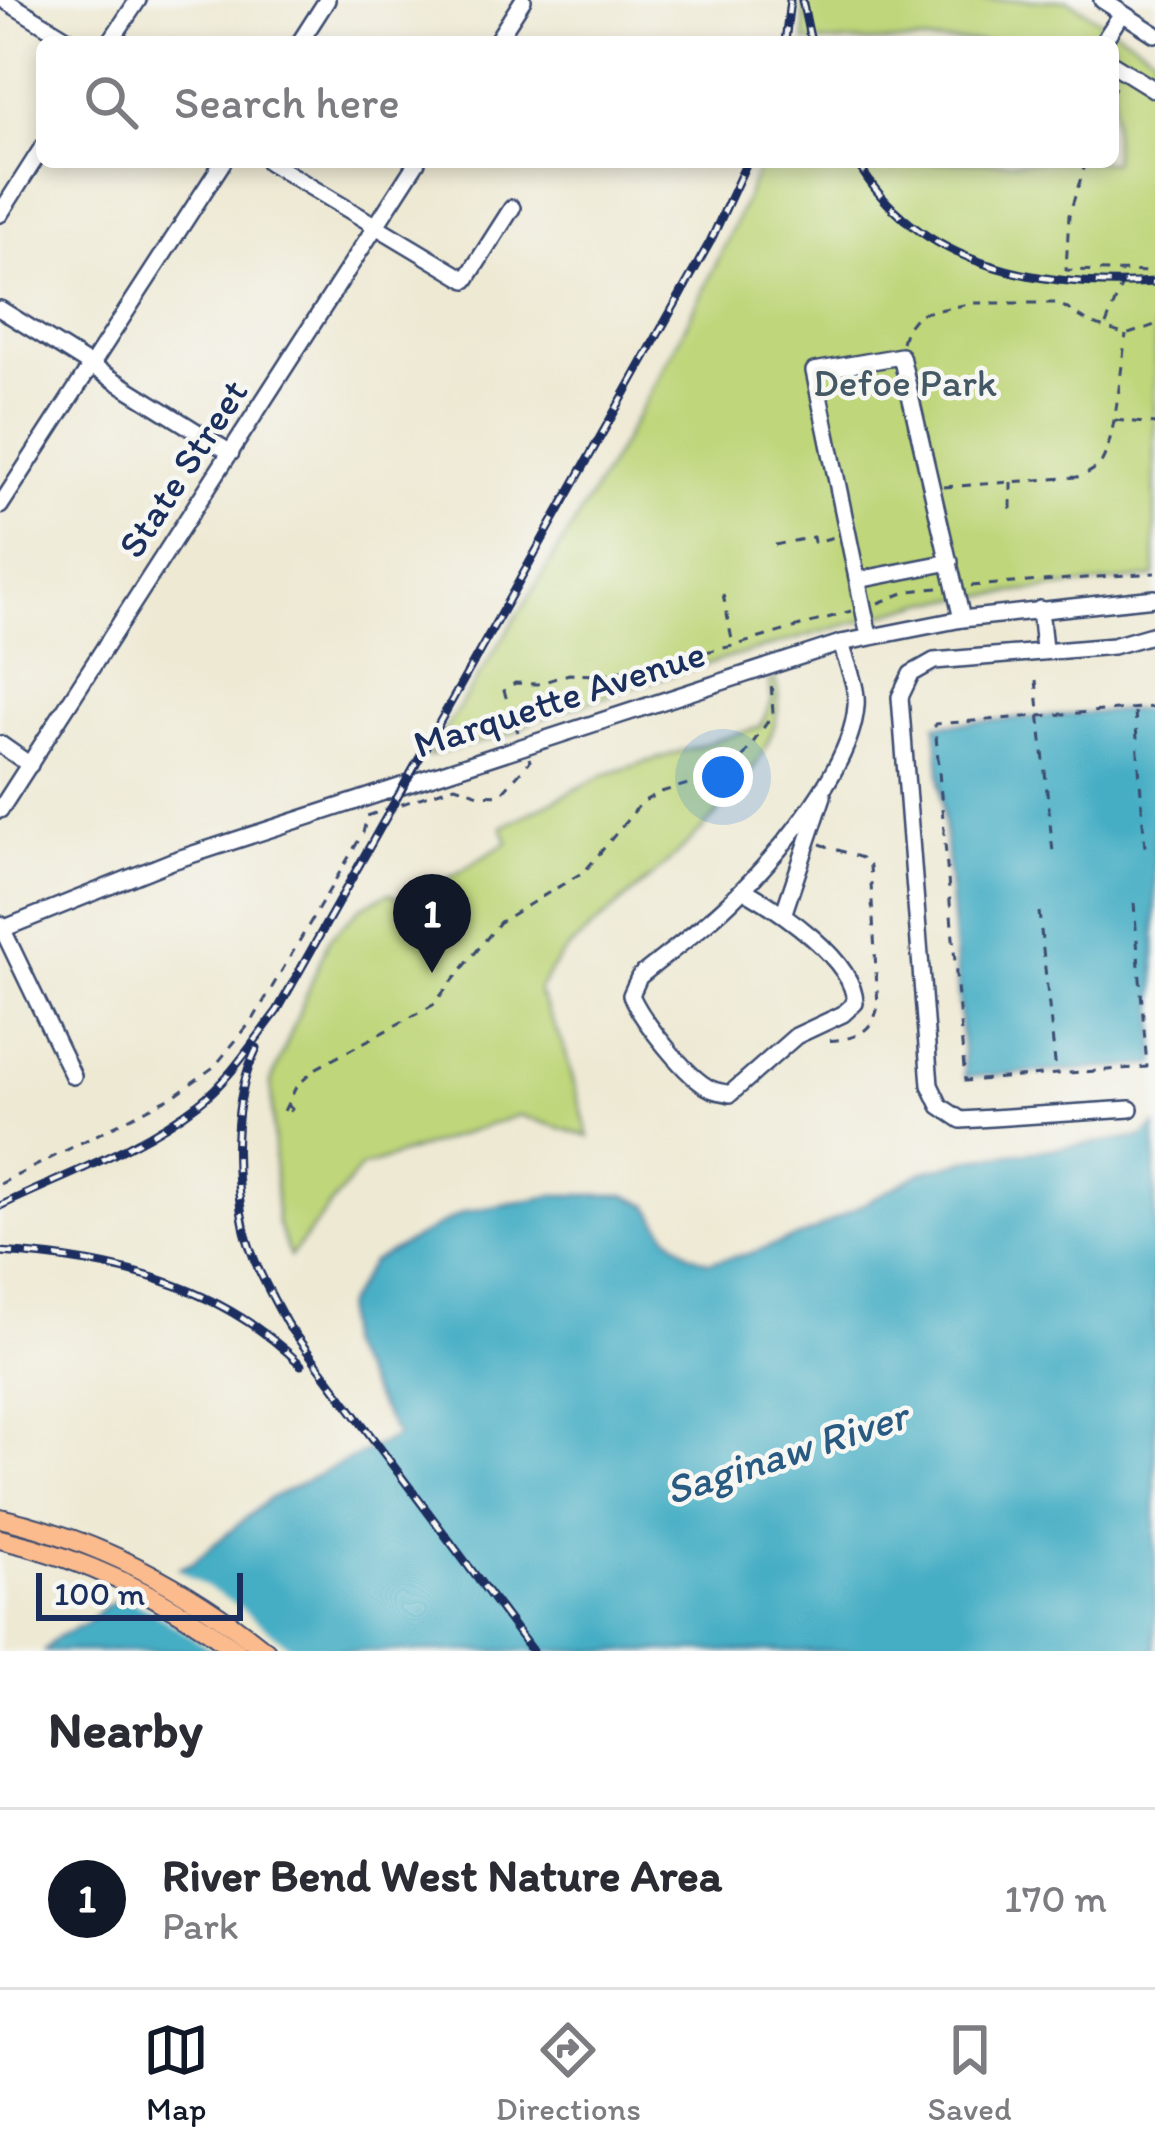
<!DOCTYPE html>
<style>
body{margin:0;font-family:Itim,sans-serif;background:#f7f7f7;color:#2b2b33}
.scale{position:absolute;left:36px;bottom:30px;width:207px;box-sizing:border-box;padding-left:12px;border:6px solid #1b2f5e;border-top:0;font-size:33px;line-height:42px;white-space:nowrap;color:#1b2f5e;-webkit-text-stroke:9px #f6f6f2;paint-order:stroke}
.you{position:absolute;left:723px;top:777px;width:42px;height:42px;margin:-30px;border:9px solid #fff;border-radius:50%;background:#1a73e8;box-shadow:0 0 0 18px #1a73e833}
.badge{display:grid;place-items:center;width:78px;height:78px;border-radius:50%;background:#111827;color:#fff;font-size:39px;font-weight:700}
.pin{position:absolute;translate:-50% -99px;filter:drop-shadow(0 3px 6px #0008)}
.pin::after{content:'';position:absolute;top:63px;width:42px;height:36px;background:inherit;clip-path:polygon(0 0,100% 0,50% 100%)}
.list{margin:0;padding:0;list-style:none}
h2{display:flex;justify-content:space-between;align-items:center;height:156px;margin:0;padding:0 48px;font-size:51px}
h2 small{font-size:39px;font-weight:400;color:#7c7c81}
.list li{display:grid;grid-template-columns:78px 1fr auto;gap:36px;align-items:center;box-sizing:border-box;height:180px;padding:0 48px;border-top:3px solid #e1e1e2}
.list b{display:block;font-size:45px;white-space:nowrap}
.list p{margin:0;font-size:39px;white-space:nowrap;color:#7c7c81}
.list em{font-size:39px;font-style:normal;color:#7c7c81}
.icon{flex:none;width:66px;height:66px;fill:none;stroke:currentColor;stroke-width:2;stroke-linecap:round;stroke-linejoin:round}
.map{position:relative;flex:none;width:1155px;height:1651px;overflow:hidden}
.search{position:absolute;background:#fff;box-shadow:0 6px 18px #0003;left:36px;right:36px;top:36px;height:132px;display:flex;align-items:center;gap:30px;box-sizing:border-box;padding:0 42px;border-radius:18px;color:#7c7c81;font-size:45px}
.sheet{height:336px;background:#fff}
nav{display:flex;justify-content:space-around;align-items:center;box-sizing:border-box;height:168px;border-top:3px solid #e1e1e2;background:#fff;font-size:33px;color:#7c7c81}
nav a{display:grid;justify-items:center;gap:6px}
nav .on{color:#111827}
.map>svg:first-child{display:block}
</style>
<div class="map">
<svg width="1155" height="1651" viewBox="0 0 1155 1651">
<rect width="100%" height="100%" fill="#f6f6f2"/>
<filter id="ink" filterUnits="userSpaceOnUse"><feTurbulence type="fractalNoise" baseFrequency=".00833" numOctaves="2"/><feDisplacementMap in="SourceGraphic" scale="24" xChannelSelector="R" yChannelSelector="G"/><feConvolveMatrix kernelMatrix="1 2 1 2 8 2 1 2 1" color-interpolation-filters="sRGB"/></filter>
<filter id="wash" filterUnits="userSpaceOnUse"><feTurbulence type="fractalNoise" baseFrequency=".004" numOctaves="4" result="noise"/><feDisplacementMap in="SourceGraphic" scale="48" xChannelSelector="R" yChannelSelector="G"/><feGaussianBlur stdDeviation="2.7" result="paint"/><feColorMatrix in="noise" values="0 0 0 0 0 0 0 0 0 0 0 0 0 0 0 0 0 1.4 0 .05"/><feComposite in="paint" operator="in"/></filter>
<g filter="url(#wash)">
<rect width="100%" height="100%" fill="#eee9d3"/>
<!-- green -->
<g fill="#bfd67a" stroke="#6d826c" stroke-width="3">
<path d="M803 0H1068L1155 55V577L928 602 682 671 535 720 513 733 428 756C550 564 676 373 761 162H1113V42H805Z"/>
<path d="M775 679C805 771 621 897 564 953 554 963 546 978 538 991L564 1047 589 1137 519 1115 360 1168 290 1257 277 1222 271 1082 329 939 360 908 389 893 408 903 508 842 502 827 604 775 760 727 772 701 769 681Z"/>
</g>
<!-- water -->
<g fill="#44adc4" stroke="#306e91" stroke-width="3">
<polygon points="1155,708 1155,1065 965,1077 936,725"/>
<polygon points="1155,1125 1155,1651 44,1651 57,1637 86,1624 104,1607 193,1562 269,1499 397,1436 344,1344 344,1307 372,1262 464,1212 557,1195 625,1195 648,1205 667,1234 689,1254 709,1262 748,1254 813,1231 923,1172 972,1159 1143,1137"/>
</g>
<!-- pier -->
<polygon fill="#eee9d3" points="173,1566 239,1607 295,1651 214,1651 150,1610 115,1594"/>
</g>
<g filter="url(#ink)">
<g fill="none" stroke-linecap="round" stroke-linejoin="round">
<!-- minor casing -->
<g stroke="#3b4b70" stroke-width="20">
<g id="minor">
<polyline points="4,0 73,42"/>
<polyline points="1102,0 1155,34"/>
<polyline points="110,42 138,0"/>
<polyline points="300,42 327,0"/>
<polyline points="496,42 523,0"/>
<polyline points="1103,42 1122,13"/>
<polyline points="1113,64 1155,90"/>
<polyline points="269,162 466,280 512,208"/>
<polyline points="0,214 42,148"/>
<polyline points="0,309 231,453"/>
<polyline points="0,506 223,162"/>
<polyline points="858,580 950,562"/>
<polyline points="1040,609 1044,649"/>
<polyline points="869,636 814,371 901,356 962,619"/>
<polyline points="0,744 30,765"/>
<polyline points="0,810 417,162"/>
<path d="M743 889C779 910 854 959 855 1003L843 1014 796 1036 730 1094C724 1092 717 1092 711 1089 687 1078 641 1019 631 995L639 977C672 950 709 924 739 893 781 851 852 766 856 706 858 687 846 662 841 643"/>
<polyline points="784,912 823,796"/>
<polyline points="0,924 73,1076"/>
<polyline points="0,930 172,861 841,643 962,619 1155,598"/>
<polyline points="1130,1109 961,1120 940,1106 930,1085 900,697 911,674 934,661 1113,646 1155,634"/>
</g>
</g>
<!-- major casing -->
<g stroke="#3b4b70" stroke-width="22">
<g id="major">
<path d="M0 1518C100 1541 187 1587 266 1651"/>
<path d="M0 1539C86 1559 167 1598 237 1651"/>
</g>
</g>
<!-- path -->
<g stroke="#3b4b70" stroke-width="3" stroke-dasharray="9 9" stroke-linecap="butt">
<polyline points="1113,91 1115,87"/>
<polyline points="1086,162 1069,215 1066,270 1155,272"/>
<polyline points="1106,325 1122,284 1121,273"/>
<polyline points="902,342 906,329 918,314 974,303 1058,303 1090,323 1126,335 1155,325"/>
<polyline points="1115,420 1155,424"/>
<polyline points="1011,482 1011,510"/>
<path d="M944 487 1077 477C1087 474 1096 470 1102 461 1116 436 1121 366 1126 335"/>
<polyline points="775,545 813,537 814,542 835,537"/>
<polyline points="971,586 1155,573"/>
<polyline points="723,594 733,645"/>
<polyline points="878,603 909,591 938,588"/>
<polyline points="1036,680 1053,853"/>
<polyline points="1135,712 1145,848"/>
<polyline points="518,732 504,691 515,683 538,684 569,674 600,675 733,646 851,611"/>
<path d="M820 844 862 858 870 866 878 1006C872 1037 848 1040 821 1041"/>
<polyline points="1134,903 1147,1067 965,1081 935,724 1155,707"/>
<polyline points="1039,912 1056,1072"/>
<polyline points="288,1106 292,1109 287,1115 284,1111 296,1087 315,1069 433,1005 500,922 585,871 642,802 661,792 725,773 743,757 773,714 771,680"/>
<polyline points="0,1184 175,1095 215,1066 254,1018 363,833 367,816 455,786 479,794 500,795 530,761 529,758"/>
</g>
<!-- minor -->
<use href="#minor" stroke="#fff" stroke-width="15"/>
<!-- major -->
<use href="#major" stroke="#fbbb8d" stroke-width="18"/>
<!-- rail casing -->
<g stroke="#1b2f5e" stroke-width="9">
<g id="rail">
<polyline points="802,0 811,42"/>
<polyline points="785,42 790,0"/>
<path d="M857 162C918 268 1043 289 1155 282"/>
<path d="M257 1048C231 1099 233 1176 245 1231 253 1264 271 1294 287 1324L532 1651"/>
<path d="M0 1206C65 1175 141 1148 199 1103 230 1079 253 1042 277 1011L710 242 747 162"/>
<path d="M0 1252C111 1259 219 1283 301 1365"/>
</g>
</g>
<!-- rail -->
<use href="#rail" stroke="#f6f6f2" stroke-width="4.5" stroke-dasharray="14" stroke-linecap="butt"/>
</g>
</g>
<g text-anchor="middle" stroke-width="9" stroke-linejoin="round" paint-order="stroke">
<!-- park labels -->
<g font-size="39" fill="#445965" stroke="#f6f6f2">
<text x="905" y="396">Defoe Park</text>
</g>
<!-- street labels -->
<g font-size="39" fill="#1b2f5e" stroke="#f6f6f2">
<text transform="translate(182 468) rotate(-57)" y="14">State Street</text>
<text transform="translate(559 698) rotate(-18)" y="14">Marquette Avenue</text>
</g>
<!-- water labels -->
<g font-size="42" font-style="italic" fill="#295b82" stroke="#f6f6f2">
<text transform="translate(786 1452) rotate(-18)" y="15">Saginaw River</text>
</g>
</g>
</svg>
<div class="scale">100 m</div>
<div class="you"></div>
<div class="pin badge" style="left:432px;top:973px">1</div>
<div class="search"><svg class="icon" aria-label="search" viewBox="0 0 24 24"><circle cx="10" cy="10" r="6"/><path d="M15 15l6 6"/></svg>Search here</div>
</div>
<section class="sheet">
<h2>Nearby<small></small></h2>
<ul class="list">
<li><span class="badge">1</span><div><b>River Bend West Nature Area</b><p>Park</p></div><em>170 m</em></li>
</ul>
</section>
<nav>
<a class="on"><svg class="icon" aria-label="map" viewBox="0 0 24 24"><path d="M3 6l6-2 6 2 6-2v14l-6 2-6-2-6 2zM9 4v14M15 6v14"/></svg>Map</a>
<a><svg class="icon" aria-label="directions" viewBox="0 0 24 24"><path d="M12 3l9 9-9 9-9-9zM9 14v-3h6M13 9l2 2-2 2"/></svg>Directions</a>
<a><svg class="icon" aria-label="saved" viewBox="0 0 24 24"><path d="M7 4h10v16l-5-4-5 4z"/></svg>Saved</a>
</nav>
